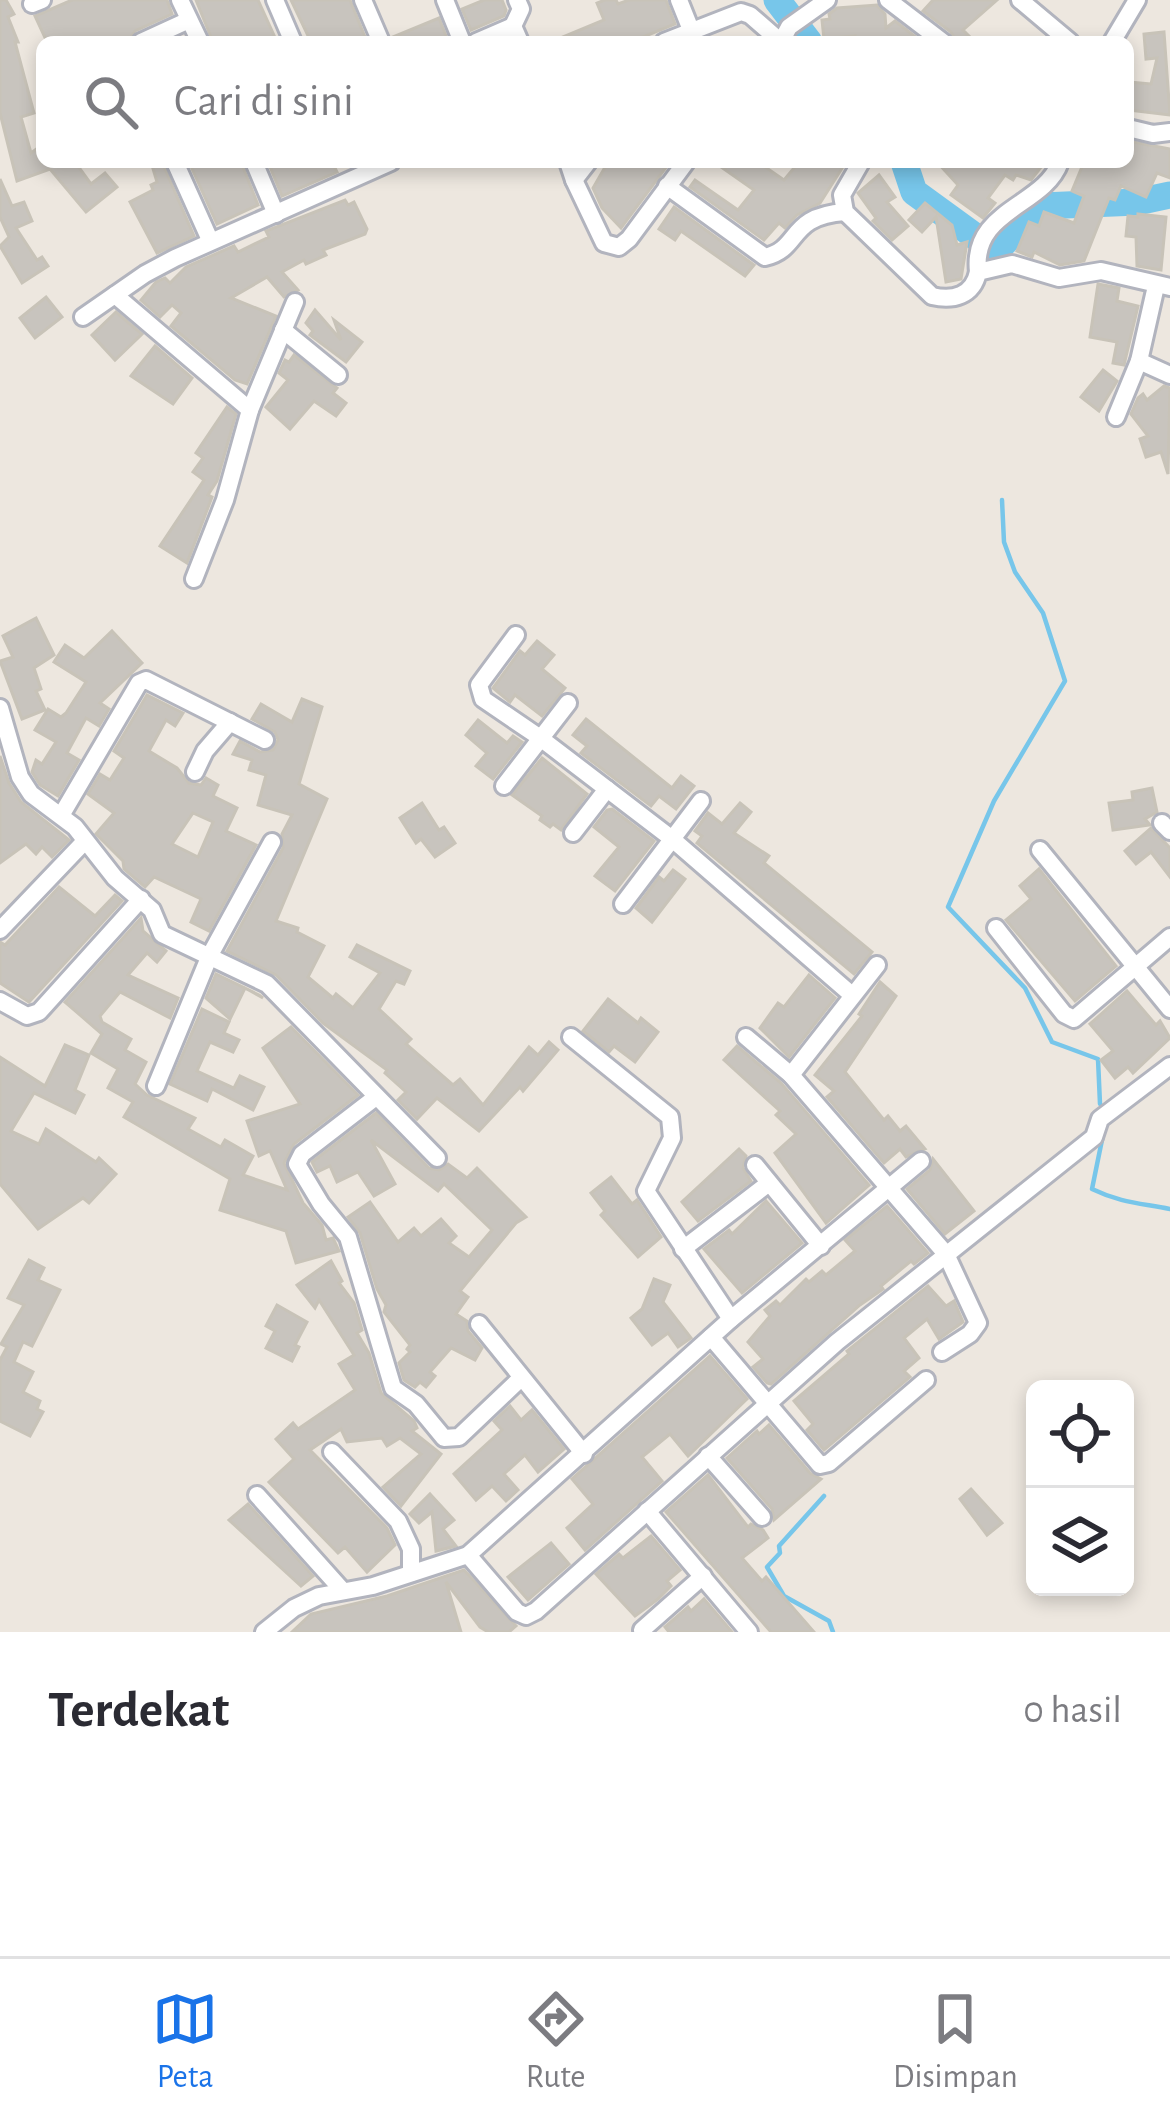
<!DOCTYPE html>
<html lang="id">
<style>
body{margin:0;font-family:"Alegreya Sans",sans-serif;background:#f7f7f7;color:#2b2b33}
.controls{position:absolute;right:36px;bottom:36px;display:grid;overflow:hidden;border-radius:18px;box-shadow:0 6px 18px #0003}
.controls button{width:108px;height:108px;display:grid;place-items:center;padding:0;border:0;border-bottom:3px solid #e1e1e2;background:#fff;color:#2b2b33;font:60px sans-serif}
.list{margin:0;padding:0;list-style:none}
h2{display:flex;justify-content:space-between;align-items:center;height:156px;margin:0;padding:0 48px;font-size:51px}
h2 small{font-size:39px;font-weight:400;color:#7c7c81}
.icon{flex:none;width:66px;height:66px;fill:none;stroke:currentColor;stroke-width:2;stroke-linecap:round;stroke-linejoin:round}
.map{position:relative;flex:none;width:1170px;height:1632px;overflow:hidden}
.search{position:absolute;background:#fff;box-shadow:0 6px 18px #0003;left:36px;right:36px;top:36px;height:132px;display:flex;align-items:center;gap:30px;box-sizing:border-box;padding:0 42px;border-radius:18px;color:#7c7c81;font-size:45px}
.sheet{height:324px;background:#fff}
nav{display:flex;justify-content:space-around;align-items:center;box-sizing:border-box;height:168px;border-top:3px solid #e1e1e2;background:#fff;font-size:33px;color:#7c7c81}
nav a{display:grid;justify-items:center;gap:6px}
nav .on{color:#1a73e8}
.map>svg:first-child{display:block}
</style>
<div class="map">
<svg width="1170" height="1632" viewBox="0 0 1170 1632">
<rect width="100%" height="100%" fill="#ede7df"/>
<g fill="none" stroke-linecap="round" stroke-linejoin="round">
<!-- stream -->
<g stroke="#77c6ea" stroke-width="4.5">
<polyline points="1002,500 1004,542 1015,572 1043,613 1065,681 994,801 948,907 1025,988 1052,1042 1098,1059 1100,1104"/>
<path d="M1103 1135 1092 1189C1121 1203 1140 1203 1170 1209"/>
<polyline points="824,1496 779,1546 780,1553 767,1567 784,1596 829,1621 833,1632"/>
</g>
<!-- river -->
<g stroke="#77c6ea" stroke-width="27">
<polyline points="777,0 809,42"/>
<polyline points="904,162 914,192 991,248 1004,243 1024,220 1042,206 1137,202 1170,195"/>
</g>
</g>
<!-- building -->
<g fill="#c8c4be" stroke="#c8c3b8" stroke-width="3" fill-rule="evenodd">
<polygon points="0,0 6,0 14,14 8,17 18,42 15,42 34,113 21,117 31,153 42,145 42,162 75,162 91,184 105,173 117,187 86,212 50,169 17,181 0,113"/>
<polygon points="72,0 167,0 172,14 135,31 128,42 47,42 35,16"/>
<polygon points="196,0 258,0 277,42 213,42"/>
<polygon points="291,0 350,0 367,42 311,42"/>
<polygon points="484,0 502,0 506,10 504,16 471,30 462,9"/>
<polygon points="605,0 616,0 618,4 629,0 666,0 675,24 631,42 551,42 604,20 597,3"/>
<polygon points="933,0 997,0 963,30 975,42 956,42 951,32 923,11"/>
<polygon points="877,5 885,14 886,28 895,21 922,42 855,42 855,36 824,39 822,20 830,19 829,14 837,8"/>
<polygon points="439,18 448,41 394,42 393,37"/>
<polygon points="1164,32 1170,115 1128,110 1128,82 1151,84 1157,58 1146,59 1144,34"/>
<polygon points="1128,141 1170,149 1170,178 1157,173 1146,197 1121,186 1115,200 1109,198 1084,261 1060,265 1034,252 1032,257 1017,251 1029,222 1039,226 1044,212 1074,223 1084,196 1072,191 1084,162 1128,162"/>
<polygon points="151,162 162,162 194,236 157,253 130,202 153,190 151,185 157,182"/>
<polygon points="189,162 241,162 258,205 217,224"/>
<polygon points="268,162 332,162 337,172 282,196"/>
<polygon points="608,162 670,162 621,228 602,208 593,188"/>
<polygon points="714,162 758,162 784,180 799,162 846,162 820,203 797,215 785,228 779,223 764,240 690,187 695,180 738,210 754,190"/>
<polygon points="937,162 1045,162 1031,180 1016,175 1013,180 1005,175 988,198 995,203 983,218 951,195 958,185"/>
<polygon points="879,175 895,197 887,202 908,226 892,240 873,221 876,218 858,193"/>
<polygon points="0,179 12,206 24,202 32,221 16,228 37,260 42,257 48,266 22,283 0,246 9,237 0,217"/>
<polygon points="345,200 348,205 354,202 367,229 365,234 323,250 326,255 306,264 304,260 282,272 298,290 284,297 267,277 231,298 276,316 247,384 235,380 171,326 181,313 172,305 160,317 141,300 156,282 165,278 170,283 186,267 234,246 238,252 269,237 266,231"/>
<polygon points="925,203 952,225 957,245 967,242 961,279 946,282 936,217 922,232 909,220"/>
<polygon points="674,207 754,265 745,276 681,231 675,240 659,229"/>
<polygon points="1138,214 1166,217 1161,270 1137,266 1136,237 1126,236 1128,216 1138,217"/>
<polygon points="1098,284 1119,288 1117,301 1138,306 1124,365 1113,363 1117,342 1090,337"/>
<polygon points="46,297 62,317 35,338 20,318"/>
<polygon points="315,310 341,340 334,320 362,342 346,362 310,335 313,331 306,323"/>
<polygon points="116,312 142,334 115,360 92,335"/>
<polygon points="155,346 192,378 173,404 131,376"/>
<polygon points="294,355 337,388 333,393 346,403 336,416 314,401 290,429 266,407 288,380 279,373 285,360 289,362"/>
<polygon points="1103,370 1117,381 1099,411 1081,397"/>
<polygon points="1164,386 1170,388 1168,474 1161,452 1146,457 1140,439 1148,436 1131,414 1138,398 1143,394 1147,400"/>
<polygon points="227,407 236,414 217,481 208,495 212,497 187,563 160,546 204,480 193,472 203,458 196,453"/>
<polygon points="36,618 54,655 34,668 41,689 36,691 45,710 22,719 0,661 13,657 3,636"/>
<polygon points="112,631 142,663 100,703 109,709 99,726 86,718 67,753 79,760 58,796 40,785 32,772 36,760 42,764 56,742 35,730 48,709 61,717 66,713 86,682 54,662 65,645 84,658"/>
<polygon points="537,641 554,655 542,669 565,688 542,716 515,695 510,702 493,688 520,651 525,655"/>
<path d="M147 695 183 713 175 726 166 720 149 751 177 768 189 783 201 785 206 778 218 785 213 796 237 808 226 831 256 845 209 931 191 922 201 899 154 877 145 887 124 869 123 861 96 834 114 813 88 794 100 774 110 780 124 758 114 751ZM193 813 213 822 198 857 172 844Z"/>
<polygon points="302,699 322,707 299,784 327,799 276,921 298,928 297,932 324,946 308,977 333,998 336,994 353,1008 380,973 350,957 357,945 410,971 404,984 396,981 379,1009 411,1039 406,1044 453,1085 460,1079 483,1105 529,1047 538,1055 549,1042 558,1050 523,1091 520,1087 479,1131 437,1098 417,1119 398,1100 406,1092 385,1073 387,1070 323,1023 276,975 227,951 283,848 282,834 292,815 258,805 266,775 249,770 252,760 233,754 240,741 260,752 273,750 278,740 275,732 252,719 261,704 292,722"/>
<polygon points="586,719 672,788 681,776 694,786 676,809 659,796 651,806 581,753 587,746 573,735"/>
<polygon points="478,720 507,743 513,736 522,742 493,779 476,766 487,753 466,735"/>
<polygon points="0,756 9,783 21,802 69,840 52,857 42,847 36,854 26,844 0,863"/>
<polygon points="542,758 587,794 561,830 553,824 550,827 540,820 542,816 512,795"/>
<polygon points="1152,788 1157,812 1145,819 1150,825 1113,830 1109,803 1133,800 1132,792"/>
<polygon points="422,803 439,830 444,827 455,843 435,857 421,839 416,843 400,818"/>
<polygon points="740,803 751,812 734,833 769,856 764,863 872,952 854,974 697,843 702,836 695,831 708,813 722,824"/>
<polygon points="612,809 654,841 615,891 595,876 619,847 594,827 607,810"/>
<polygon points="1151,828 1170,848 1170,877 1151,852 1136,864 1125,851"/>
<polygon points="1039,869 1116,966 1075,1001 1006,920 1031,899 1020,886"/>
<polygon points="673,870 685,879 652,922 636,908 659,877 664,881"/>
<polygon points="59,887 95,916 115,895 122,901 29,1002 0,983 0,942 5,945"/>
<polygon points="141,918 143,931 166,951 157,962 147,953 128,975 178,998 170,1018 120,992 100,1016 102,1022 131,1039 125,1050 146,1062 135,1084 147,1095 195,1118 188,1129 221,1147 225,1140 253,1156 243,1175 287,1190 270,1151 259,1156 247,1121 300,1104 263,1048 291,1027 358,1095 294,1144 284,1163 303,1203 322,1225 326,1240 333,1238 339,1251 296,1263 286,1231 220,1210 230,1179 124,1117 133,1102 108,1088 118,1069 91,1053 102,1034 65,1002"/>
<polygon points="216,974 259,995 263,998 245,988 230,1019 206,998"/>
<polygon points="809,975 835,998 789,1057 760,1028 778,1003 784,1007"/>
<polygon points="880,982 896,996 845,1072 884,1120 888,1116 900,1131 906,1126 925,1149 906,1157 900,1149 884,1163 827,1097 834,1091 815,1075 862,1016 859,1014"/>
<polygon points="1127,991 1156,1025 1160,1021 1170,1038 1133,1073 1128,1067 1115,1078 1101,1060 1113,1051 1090,1024"/>
<polygon points="608,999 638,1023 641,1018 658,1032 635,1062 614,1046 609,1052 583,1031"/>
<polygon points="202,1009 229,1022 224,1033 239,1040 233,1052 210,1042 197,1071 234,1088 240,1076 264,1087 253,1110 212,1089 207,1101 170,1084"/>
<polygon points="65,1045 89,1055 75,1090 84,1095 75,1113 34,1093 11,1131 39,1144 46,1129 96,1162 99,1158 116,1174 89,1203 83,1198 38,1229 0,1184 0,1057 45,1086"/>
<polygon points="737,1046 781,1083 869,1185 826,1223 775,1153 796,1134 776,1115 780,1111 724,1060"/>
<polygon points="376,1113 429,1168 439,1170 448,1164 467,1178 477,1168 526,1217 516,1223 460,1291 468,1297 456,1314 467,1321 468,1331 482,1348 475,1360 451,1348 430,1372 435,1376 426,1387 420,1382 415,1387 404,1380 399,1363 410,1352 407,1349 410,1345 384,1312 386,1305 377,1289 360,1233 348,1217 370,1202 398,1242 414,1228 421,1236 441,1219 456,1236 449,1243 469,1257 492,1230 444,1184 438,1191 371,1140 395,1184 374,1196 358,1172 337,1182 330,1166 317,1172 312,1162"/>
<polygon points="739,1149 746,1156 743,1168 751,1181 698,1221 682,1202"/>
<polygon points="933,1159 974,1211 945,1234 907,1189 930,1170"/>
<polygon points="611,1177 632,1204 637,1200 661,1237 638,1257 601,1215 605,1211 591,1193"/>
<polygon points="766,1201 802,1243 742,1293 704,1249 729,1230 732,1234"/>
<polygon points="887,1206 928,1253 914,1264 911,1261 881,1286 883,1289 860,1305 771,1384 767,1383 753,1367 763,1359 748,1342 770,1316 765,1310 776,1301 780,1305 806,1279 809,1282 822,1271 826,1275 855,1251 845,1240"/>
<polygon points="29,1260 44,1268 38,1280 60,1290 32,1346 23,1342 14,1362 33,1372 23,1392 40,1401 37,1409 43,1412 30,1436 0,1421 0,1360 7,1347 1,1344 24,1305 8,1298"/>
<polygon points="331,1261 342,1281 339,1283 354,1303 362,1330 357,1333 369,1353 381,1393 414,1421 417,1428 412,1431 441,1454 401,1506 383,1487 421,1454 400,1438 387,1446 382,1438 347,1442 341,1429 310,1450 387,1528 395,1545 367,1572 345,1547 338,1553 269,1482 294,1459 276,1439 293,1423 298,1429 355,1390 339,1364 354,1355 319,1300 315,1308 297,1285"/>
<polygon points="654,1279 670,1285 663,1302 691,1338 678,1347 668,1333 652,1345 631,1318 642,1309"/>
<polygon points="928,1286 946,1306 954,1301 963,1322 939,1339 927,1319 904,1338 919,1358 904,1371 910,1377 824,1450 807,1430 813,1424 794,1401 849,1354 847,1351"/>
<polygon points="277,1305 307,1322 295,1345 299,1347 292,1361 266,1348 275,1331 266,1326"/>
<polygon points="710,1356 747,1399 688,1456 670,1434 642,1457 662,1481 585,1550 567,1528 593,1504 572,1479"/>
<polygon points="510,1406 521,1420 532,1410 564,1449 538,1472 525,1455 504,1474 518,1490 506,1501 492,1486 476,1500 454,1474 502,1430 494,1421"/>
<polygon points="769,1425 810,1473 821,1479 774,1520 772,1509 727,1458 757,1431 759,1434"/>
<polygon points="708,1475 748,1527 751,1524 763,1530 768,1538 742,1558 762,1581 766,1577 814,1632 771,1632 666,1512"/>
<polygon points="971,1489 1002,1523 987,1535 960,1499"/>
<polygon points="430,1494 454,1520 443,1529 456,1546 436,1551 432,1512 419,1523 410,1514"/>
<polygon points="248,1504 313,1576 301,1586 229,1520"/>
<polygon points="651,1536 680,1570 667,1581 671,1586 658,1599 635,1616 596,1574 619,1554 623,1558"/>
<polygon points="551,1543 569,1564 528,1600 508,1577"/>
<polygon points="464,1570 516,1626 509,1632 488,1632 480,1627 446,1582 461,1632 292,1632 311,1614 387,1596"/>
<polygon points="704,1599 732,1632 669,1632 665,1627 688,1607 691,1611"/>
</g>
<g fill="none" stroke-linecap="round" stroke-linejoin="round">
<!-- street casing -->
<g stroke="#b2b4be" stroke-width="22">
<g id="street">
<polyline points="180,0 200,42"/>
<polyline points="275,0 293,42"/>
<polyline points="363,0 381,42"/>
<polyline points="445,0 462,42"/>
<polyline points="679,0 691,30 687,36"/>
<polyline points="888,0 943,42"/>
<polyline points="1020,0 1070,42"/>
<polyline points="32,4 42,0"/>
<polyline points="513,26 521,9 517,0"/>
<polyline points="141,42 189,20"/>
<polyline points="476,42 513,26 520,42"/>
<polyline points="664,42 741,12 750,15 781,42"/>
<polyline points="781,42 789,27 827,0"/>
<polyline points="1112,42 1137,0"/>
<polyline points="1128,128 1153,134 1170,132"/>
<polyline points="175,162 210,240"/>
<polyline points="254,162 276,214"/>
<polyline points="568,162 574,180 588,162"/>
<path d="M861 162 842 195 845 212 932 296C953 301 973 296 978 272L1012 264 1059 278 1101 271 1170 287"/>
<polyline points="574,180 604,243 619,247 629,239 686,162"/>
<path d="M667 186 765 257C801 249 787 216 845 212"/>
<path d="M978 272C971 209 1044 207 1060 162"/>
<polyline points="1156,286 1139,361 1170,375"/>
<polyline points="115,295 250,410"/>
<polyline points="83,317 145,274 175,258 391,162"/>
<polyline points="283,330 338,375"/>
<polyline points="1116,417 1139,361"/>
<polyline points="194,579 225,500 250,410 295,302"/>
<polyline points="516,635 479,685 483,699 539,737 671,838 852,995"/>
<polyline points="0,708 20,777 31,794 75,827 115,878 152,910 162,934 267,984 437,1158"/>
<polyline points="195,772 205,751 230,722"/>
<polyline points="504,786 568,703"/>
<polyline points="62,814 139,683 146,680 265,740"/>
<polyline points="1162,823 1170,831"/>
<polyline points="573,833 607,789"/>
<polyline points="1040,850 1170,1009"/>
<polyline points="623,904 701,801"/>
<polyline points="996,928 1064,1014 1074,1019 1170,937"/>
<polyline points="0,930 85,841"/>
<polyline points="0,1001 27,1016 39,1012 141,899"/>
<polyline points="571,1037 670,1117 672,1138 646,1191 731,1319"/>
<polyline points="746,1037 791,1075 946,1254 978,1323 970,1334 942,1352"/>
<polyline points="791,1075 877,965"/>
<polyline points="156,1086 210,955 272,842"/>
<polyline points="376,1097 302,1154 297,1164 321,1204 348,1237 393,1388 416,1404 444,1438 459,1437 520,1379"/>
<polyline points="755,1165 821,1246"/>
<polyline points="683,1249 769,1183"/>
<polyline points="479,1324 584,1454"/>
<polyline points="711,1337 820,1465 829,1463 926,1380"/>
<polyline points="332,1452 398,1521 411,1549 411,1573"/>
<polyline points="708,1456 762,1517"/>
<polyline points="257,1495 343,1591"/>
<polyline points="647,1511 749,1632"/>
<polyline points="468,1555 517,1612 526,1616 536,1611 837,1342 1094,1137 1100,1119 1170,1066"/>
<polyline points="642,1630 703,1576"/>
<polyline points="264,1632 294,1608 319,1596 373,1586 468,1555 731,1319 921,1161"/>
</g>
</g>
<!-- street -->
<use href="#street" stroke="#fff" stroke-width="16"/>
</g>
</svg>
<div class="controls">
<button><svg class="icon" aria-label="locate" viewBox="0 0 24 24"><circle cx="12" cy="12" r="6"/><path d="M12 2v4M12 18v4M2 12h4M18 12h4"/></svg></button>
<button><svg class="icon" aria-label="layers" viewBox="0 0 24 24"><path d="M12 4l9 5-9 5-9-5zM3 14l9 5 9-5"/></svg></button>
</div>
<div class="search"><svg class="icon" aria-label="search" viewBox="0 0 24 24"><circle cx="10" cy="10" r="6"/><path d="M15 15l6 6"/></svg>Cari di sini</div>
</div>
<section class="sheet">
<h2>Terdekat<small>0 hasil</small></h2>
<ul class="list">
</ul>
</section>
<nav>
<a class="on"><svg class="icon" aria-label="map" viewBox="0 0 24 24"><path d="M3 6l6-2 6 2 6-2v14l-6 2-6-2-6 2zM9 4v14M15 6v14"/></svg>Peta</a>
<a><svg class="icon" aria-label="directions" viewBox="0 0 24 24"><path d="M12 3l9 9-9 9-9-9zM9 14v-3h6M13 9l2 2-2 2"/></svg>Rute</a>
<a><svg class="icon" aria-label="saved" viewBox="0 0 24 24"><path d="M7 4h10v16l-5-4-5 4z"/></svg>Disimpan</a>
</nav>
